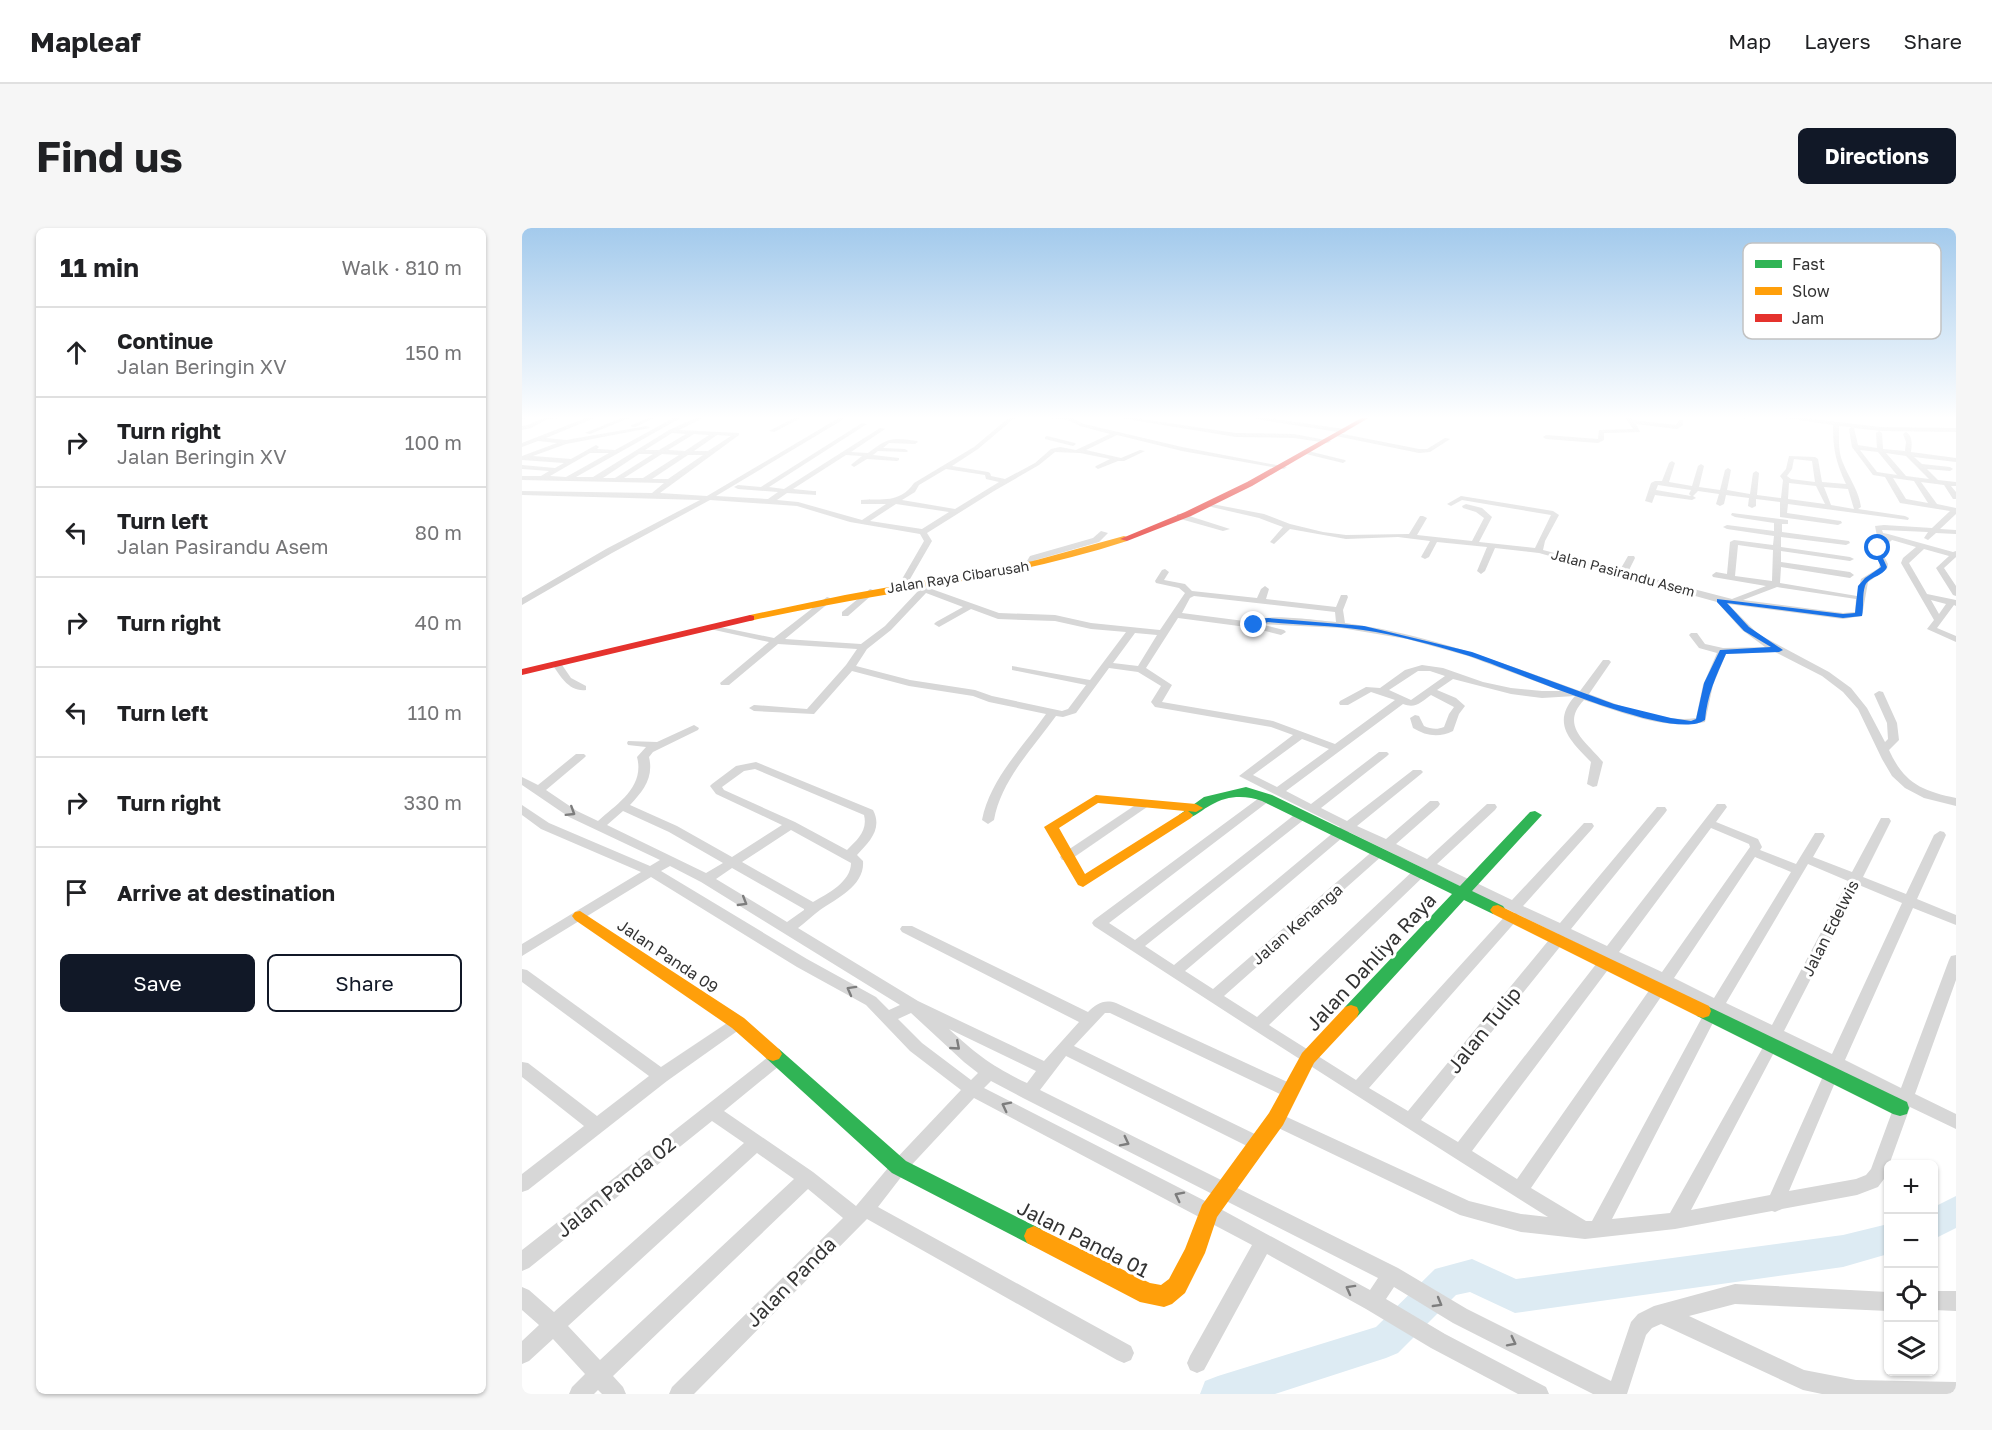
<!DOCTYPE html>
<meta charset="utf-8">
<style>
body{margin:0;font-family:"Golos Text",sans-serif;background:#f6f6f6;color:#202124}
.controls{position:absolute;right:18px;bottom:18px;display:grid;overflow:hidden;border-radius:9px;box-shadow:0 2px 4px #0004}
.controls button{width:54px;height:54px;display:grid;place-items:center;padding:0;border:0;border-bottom:2px solid #e0e0e0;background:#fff;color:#202124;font:30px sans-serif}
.stop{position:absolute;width:18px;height:18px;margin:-14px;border:4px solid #1a73e8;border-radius:50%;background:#fff}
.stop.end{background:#1a73e8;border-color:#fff;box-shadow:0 2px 6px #0008}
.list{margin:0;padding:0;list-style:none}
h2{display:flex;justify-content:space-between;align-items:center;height:78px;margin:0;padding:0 24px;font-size:26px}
h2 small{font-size:20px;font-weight:400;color:#757577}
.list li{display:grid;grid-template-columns:39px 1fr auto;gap:18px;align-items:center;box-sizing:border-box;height:90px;padding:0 24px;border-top:2px solid #e0e0e0}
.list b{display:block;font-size:22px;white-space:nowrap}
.list p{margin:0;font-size:20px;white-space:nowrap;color:#757577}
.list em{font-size:20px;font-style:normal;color:#757577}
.actions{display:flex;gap:12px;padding:18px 24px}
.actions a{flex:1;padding:14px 0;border:2px solid #111827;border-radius:9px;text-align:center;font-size:21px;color:#111827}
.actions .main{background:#111827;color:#fff}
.icon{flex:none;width:33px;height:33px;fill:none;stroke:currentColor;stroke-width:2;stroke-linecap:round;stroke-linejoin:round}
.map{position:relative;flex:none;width:1434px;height:1166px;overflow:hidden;border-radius:9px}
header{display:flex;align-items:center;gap:36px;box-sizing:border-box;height:84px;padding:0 30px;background:#fff;border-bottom:2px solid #e0e0e0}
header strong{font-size:28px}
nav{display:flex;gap:33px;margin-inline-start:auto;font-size:21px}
.intro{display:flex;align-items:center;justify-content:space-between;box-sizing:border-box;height:144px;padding:0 36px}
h1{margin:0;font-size:42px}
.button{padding:15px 27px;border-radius:9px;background:#111827;color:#fff;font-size:21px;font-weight:700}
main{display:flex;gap:36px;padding:0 36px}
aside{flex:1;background:#fff;border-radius:9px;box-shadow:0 2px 4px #0004}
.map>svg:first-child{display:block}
</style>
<header>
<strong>Mapleaf</strong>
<nav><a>Map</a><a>Layers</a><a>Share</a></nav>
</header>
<div class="intro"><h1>Find us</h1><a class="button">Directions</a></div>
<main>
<aside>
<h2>11 min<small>Walk · 810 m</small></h2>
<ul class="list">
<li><svg class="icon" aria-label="ahead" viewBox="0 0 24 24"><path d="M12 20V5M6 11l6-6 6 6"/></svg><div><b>Continue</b><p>Jalan Beringin XV</p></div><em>150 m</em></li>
<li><svg class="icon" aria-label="right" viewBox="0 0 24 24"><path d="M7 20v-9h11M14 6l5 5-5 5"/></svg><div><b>Turn right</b><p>Jalan Beringin XV</p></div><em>100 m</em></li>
<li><svg class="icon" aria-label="left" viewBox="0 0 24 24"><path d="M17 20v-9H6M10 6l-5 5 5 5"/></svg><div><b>Turn left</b><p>Jalan Pasirandu Asem</p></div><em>80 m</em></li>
<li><svg class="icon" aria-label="right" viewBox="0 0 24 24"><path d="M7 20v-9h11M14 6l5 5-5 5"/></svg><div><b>Turn right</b></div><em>40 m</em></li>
<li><svg class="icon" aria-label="left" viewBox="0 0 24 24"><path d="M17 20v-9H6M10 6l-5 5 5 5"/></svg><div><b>Turn left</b></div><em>110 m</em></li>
<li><svg class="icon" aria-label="right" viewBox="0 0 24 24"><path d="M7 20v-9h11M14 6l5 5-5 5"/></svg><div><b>Turn right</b></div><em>330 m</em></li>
<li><svg class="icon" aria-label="arrive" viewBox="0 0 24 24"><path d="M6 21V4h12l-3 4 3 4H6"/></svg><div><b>Arrive at destination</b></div></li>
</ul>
<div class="actions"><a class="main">Save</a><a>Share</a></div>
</aside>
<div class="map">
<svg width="1434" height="1166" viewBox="0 0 1434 1166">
<rect width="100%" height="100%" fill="#fff"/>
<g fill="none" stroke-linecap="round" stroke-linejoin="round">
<!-- river -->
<g fill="#ddebf3" fill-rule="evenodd">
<polygon points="1434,968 1434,1000 1412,1011 1412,979"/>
<polygon points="1366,996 1366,1026 1321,1039 993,1085 948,1064 934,1067 876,1125 864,1130 753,1166 678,1166 683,1153 696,1148 854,1099 913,1041 950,1031 994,1051 1321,1007"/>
</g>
<!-- street -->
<g fill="#d7d7d7" fill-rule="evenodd">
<polygon points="0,188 7,188 0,192"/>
<path d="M29 188H53L24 192 9 200 0 202V198C11 197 18 189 29 188Z"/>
<path d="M69 188H77L24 210 44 212 125 198 128 200 44 216 11 228 49 231 74 217 77 219 75 221 93 222 155 188H162L54 249H71L147 202 178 188H185L157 202 217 205V207L138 265 185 268 320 188H327L194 268 246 271 256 264 216 261 212 259 216 257 239 259 340 195 345 196 247 259 262 261 358 200 363 201 329 224 346 225C366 210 368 209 395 213L396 214 393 216 367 215 361 220 383 221 386 223 385 224 356 223 351 227 377 230V232L375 233 345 231 332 239 329 237 330 236 340 228 324 227 271 261 291 263H294V267L265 265 255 272 276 274 340 292 364 276H339V272C361 270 377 276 392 255L452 219 489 188H495L456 221 430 238 466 244 468 245 469 248 483 251 513 235 529 221 538 219 554 222 588 206 558 198 546 192 506 188H554L552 191 562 196 660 219 765 239 762 241 660 223 595 207 564 222 599 230 618 222 623 223 602 233H596L576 241 573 239 574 238 588 231 558 225 533 224 517 237 472 263 405 305 410 313 384 358 380 361 376 358 402 313 398 306 328 294 275 278 188 272 90 325 0 377V370L84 321 178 272 0 267V263L130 265 142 255 0 252V248H19L27 243 0 241V237L33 240 42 235 0 232V228L35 215 16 213 0 219V215ZM150 205 164 206 137 222H123ZM172 206 187 207 163 223 146 222ZM195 207 209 208 186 223H172ZM68 225H87L44 249 28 248ZM117 226H131L93 250H81ZM140 226 157 227 121 250H102ZM166 227H181L146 251H130ZM424 241 463 247 464 251 477 254 433 281 380 272 393 264 397 257ZM374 276 427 284 400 301 348 293Z"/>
<polygon points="104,188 112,188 68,206 63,205"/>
<polygon points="130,188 137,188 113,199 108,198"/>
<polygon points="276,188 283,188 252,204 247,203"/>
<polygon points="381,188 388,188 385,190"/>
<polygon points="586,188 599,188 714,205 772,206 809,213 806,215 772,210 714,209"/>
<polygon points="732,188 822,201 825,203 822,205 734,191"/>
<polygon points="1102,188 1108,188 1111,192 1154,197 1158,191 1161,193 1161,197 1155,201 1114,196 1118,204 1082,205 1082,212 1076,215 1024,211 1021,209 1024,207 1076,211 1077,202 1111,201"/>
<polygon points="1220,188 1227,188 1222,191"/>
<path d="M1249 188H1265L1359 199 1434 200V204L1359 203 1332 200 1336 217 1355 220 1354 205 1357 203 1360 205 1361 221 1383 223 1384 214 1381 206 1384 204C1391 208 1390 217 1389 224L1434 230V234L1392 229 1400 236 1428 239 1431 241 1428 243 1405 241 1416 252 1434 254V258H1429L1434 264V271H1431L1422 257 1399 254 1415 276 1434 280V286L1418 301 1434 302V306L1414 305 1406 312 1402 310 1406 304 1360 302 1361 305 1366 306 1431 324 1434 323V329L1422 340 1434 358V368L1431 367 1414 340 1427 328 1402 321 1387 335 1405 366 1434 372V378L1432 377 1415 400 1434 408V414L1405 401 1412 392 1379 335 1381 330 1394 319 1370 312 1359 322 1366 336 1365 341 1346 354 1340 388 1321 391 1206 376 1236 406 1307 444 1329 460 1345 480 1363 514 1366 511 1365 495 1352 466 1357 463 1361 464 1375 495 1377 512 1367 522C1382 555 1400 563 1434 570V578L1402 570 1383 560 1370 548 1360 531 1336 481 1321 464 1300 448 1253 424 1204 426 1191 457 1183 494C1143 503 1099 484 1062 472 1037 498 1065 514 1081 534L1075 558 1071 559 1065 556 1069 534C1050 514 1028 496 1053 468L1020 470 989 466 931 451 915 462 934 470 943 478 937 486 931 503C917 510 904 508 891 500L888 490 893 487 897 488 902 498C909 501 915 502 922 499L927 486 932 479 909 467C899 474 894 481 881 476L764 563 789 576 857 524H865L867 526 865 528 799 580 825 593 891 542H899L901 544 899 546 835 598 864 611 908 573H916L918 576 916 579 874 616 905 631 965 576H973L975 579 973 582 915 636 990 672 1062 595H1070L1072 598 1070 601 1001 678 1038 695 1135 579H1143L1145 582 1143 585 1049 701 1085 718 1195 576H1203L1205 579 1194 594 1236 611 1240 619 1238 622 1274 636 1293 605H1301L1303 608 1291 629 1330 644 1359 590H1367L1369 593 1341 649 1384 666 1412 607 1418 603 1422 604 1424 607 1395 671 1434 687V697L1391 680 1323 832 1379 860 1427 732 1429 728 1434 727V752L1393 866 1434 886V901L1388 879 1362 951 1356 959 1335 967 1260 981 1253 984 1250 983 1153 1001 1063 1011 999 1004 938 987 748 896 746 891 748 886 754 884 947 973 999 986 1026 989C875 894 722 796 572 698L570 695 572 692 741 567H749L751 570 587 695 613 712 776 584H784L786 587 784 590 623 718 652 737 818 599 717 548 771 507 749 499 633 479 629 474 639 458 616 444 587 440 554 485 541 489 534 488C511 520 479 552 472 592L466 596 460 592C468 551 501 519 524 486L467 474 451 468 387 458 330 443 292 486 232 483 227 480 232 477 285 481 324 437 335 421 256 416 207 457H199L198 455 247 414 188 401V397L252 410 305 369 308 370V374L263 411 339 416 363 398 397 362 387 359V355L390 354 477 385 533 387 569 395 638 402 663 365 657 360 634 355 633 353 640 342 643 341 647 344 642 352 663 356 670 363 735 370 739 361 743 358 747 361 744 371 814 379 819 367H825L826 369 821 382 823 395C907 406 980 435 1058 463L1081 432H1087L1089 434 1067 466C1099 478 1139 495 1174 490L1181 457 1195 425 1177 420 1167 407 1169 405H1175L1183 416 1201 420 1243 419 1220 402 1195 374 1017 325 973 320 963 343 959 346 955 343 965 319 915 314 907 329 903 331 899 329 908 313 876 309 824 311 768 301 752 316 748 314 761 299 737 290 681 277 685 275 742 286 768 296 801 304 824 307 887 306 898 288H901L905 290 895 307 950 313 962 290 954 284 941 280 940 278 944 276 960 280 970 289 957 314 1013 320 1029 287 940 272 929 278 925 276 939 268 1031 283 1037 287 1023 313 1021 322 1098 342 1106 328H1112L1113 330 1106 344 1210 371 1244 358 1191 349 1190 347 1194 344 1205 346 1208 314 1212 312 1251 317 1252 308 1205 301 1201 299 1205 297 1252 303V295L1213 289 1209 287 1210 285 1266 292V296H1260V304L1327 313 1328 315 1324 317 1259 309V319L1328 329 1332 331 1328 333 1259 323V334L1328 344 1332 347 1328 350 1259 339 1258 355 1335 368 1339 351 1357 340 1358 336 1351 322 1363 310 1355 308 1353 298 1362 297 1410 300 1428 283 1378 275 1363 249 1351 247 1330 219 1327 201 1329 199 1317 198C1317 211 1316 223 1321 235 1327 250 1337 263 1339 279L1336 281 1383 288 1387 290 1386 292 1266 276 1265 285 1319 293 1320 295 1316 297 1258 289V274L1234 271V278L1230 280 1226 278 1227 270 1204 267 1202 276 1198 278 1194 276 1197 266 1176 263 1171 268 1174 270 1170 272 1133 267 1130 275 1123 273 1129 255 1133 253H1140L1147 235 1150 233 1153 235 1147 254 1170 258 1176 238 1179 236 1182 238 1177 259 1198 262 1203 242 1206 240 1209 242 1205 262 1228 266 1231 245 1234 243 1237 245 1235 267 1259 270 1261 252 1258 248 1264 241 1267 228 1293 229 1296 231 1300 254 1324 256C1314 234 1311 222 1311 197ZM1338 222 1356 224 1375 247 1355 244ZM1364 225 1384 228 1407 251 1384 248ZM1272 231 1290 233 1293 254 1269 251 1265 248 1270 241ZM1371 250 1392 253 1406 275 1384 271ZM1267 255 1294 258 1303 276 1266 271ZM1136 257 1169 262 1167 266 1169 268 1134 262ZM1302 259 1326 261 1332 281 1309 277ZM1216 317 1251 322 1250 353 1213 348ZM1255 359 1334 371 1333 384 1321 385 1221 372ZM404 365 441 379 414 394 412 396 417 399 449 381 476 391 533 393 569 401 604 404 568 452 490 438V442L564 457 546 481 540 483 470 468 453 462 388 452 334 438 345 421 369 402ZM672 368 813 384 814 394C797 393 742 384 730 394L660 385 668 370ZM1409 372 1424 376 1417 386ZM656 390 732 400 759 407 764 404 762 402 738 396 819 400 885 411 946 428 1039 463H1020L989 460 961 454 921 440 900 437 883 442 858 460 844 459 818 473 817 475 818 477H826L849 464 873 472 813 516 751 493 640 474 650 457 624 440ZM613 405 635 407 616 438 591 435ZM896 443H908L923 448 889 472 867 462ZM780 511 807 521 755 559 731 547ZM1189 600 1227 616 1228 619 1140 744 1097 724ZM827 604 993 685 985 686 834 852 747 797 903 647 904 644 903 641H893L735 789 702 768 861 627 863 624 861 621H853L691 761 663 743ZM1233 629 1269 644 1192 770 1152 750ZM1286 636 1326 653 1250 797 1204 775ZM1337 657 1380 675 1310 826 1262 803ZM995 686 1036 706 1031 707 886 883 847 860 995 692 997 689ZM1042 709 1085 730 1078 731 936 914 899 892 1041 715ZM1089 732 1133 754 995 951 950 923 1088 739 1090 735ZM1145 760 1187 781 1184 782 1070 993H1064L1009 960ZM1196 785 1248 810 1245 812 1148 985 1090 991ZM1257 815 1307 840 1302 846 1248 967 1169 982ZM1317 845 1374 873 1349 941 1344 947 1334 951 1267 963Z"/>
<polygon points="816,205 897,221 905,221 923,210 928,211 908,224 897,225 814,208 813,207"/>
<polygon points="525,208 553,215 554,216 551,218 523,211 523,209"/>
<polygon points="786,223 823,232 824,233 821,235 784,226 783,225"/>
<polygon points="655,286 661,286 708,301 701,303 655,290"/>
<polygon points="579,303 586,305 577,314 514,332 509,340 502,338 508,328 571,310"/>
<polygon points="348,361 351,362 351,366 326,388 320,388 320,384"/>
<path d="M35 433 38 434 49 450 64 458V462C47 464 38 448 30 436Z"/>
<path d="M172 497 177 500 176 502 131 524 127 529C132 550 121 563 108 577L155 598 210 629 260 597 194 566 188 558 190 556 214 538 234 534 351 582C361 601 347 614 335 627L341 633C343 657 316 670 298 682 291 687 283 695 276 700L396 773 522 833 557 794 380 704 378 701 380 698H390L566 784C574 776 582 771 594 775L774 858 776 863 774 868 768 870 762 868 588 785H583L552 818 741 910 744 915 741 920 735 922 729 920 544 828 518 862 876 1040 945 1081 1089 1153 1109 1094 1116 1086 1132 1078 1213 1056 1366 1064V1083L1213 1076 1167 1088 1282 1142 1334 1152 1434 1154V1166H1300L1281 1162 1139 1096 1130 1100 1124 1107 1105 1166H1071L931 1095 872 1059 864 1071 923 1106 1024 1159 1027 1166H996L909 1120 844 1081 745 1026 682 1142 675 1145 668 1142 665 1135 668 1128 730 1017 452 870 383 944 356 979 609 1118 612 1125 609 1132 602 1135 595 1132 345 991 172 1166H147L150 1159 321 990 286 961 91 1148 101 1159 104 1166H80L76 1162 72 1166H47L50 1159 63 1146 31 1111 7 1133 0 1136V1113L17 1097 0 1082V1059L7 1062 32 1084 222 915 190 893 7 1040 0 1043V1022L250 826 256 824 262 826 264 830 262 834 202 883 291 944 334 978 371 934 439 862 388 823 344 777 275 739 129 649 0 728V716L119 644 19 601 0 587V577L27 595 128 638 138 632 47 589 0 557V549L16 557 54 526H62L64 528 62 530 24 562 55 583 76 593C95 576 123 559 115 529L124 519 106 517 105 515 106 513 135 514ZM233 541 342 587C346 603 335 612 325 622L273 594 202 562 200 559 222 543ZM101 583 147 604 201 635 184 645 85 597ZM269 602 329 635C329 654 305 666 291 674L220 634ZM148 638 179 654 378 777 367 782 354 769 285 731 139 643ZM210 640 282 681V682L265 694 194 651ZM389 785 442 834 456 845 449 852 400 815 376 791ZM427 801 514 843 505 855C471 839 454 826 427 801ZM469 853 501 870 856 1050 848 1062 693 978 462 860ZM235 925 272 951 78 1132 46 1098Z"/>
<polygon points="621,572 625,573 627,576 625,579 548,632 540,632 538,629 540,626"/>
<polygon points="0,741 5,742 139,839 211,791 216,789 221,791 224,795 221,799 145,853 6,962 0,964 0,946 62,898 0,849 0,834 6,835 75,888 127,848 0,754"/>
<polygon points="1412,1063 1434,1063 1434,1083 1412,1082"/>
</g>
<!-- fast -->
<g fill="#30b455" fill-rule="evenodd">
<path d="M724 559 750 567 938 658 1008 584 1013 583 1020 587 950 663 981 678 984 682 981 686H971L942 672 835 789 829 791 823 789 821 784 823 779 930 666 740 573C724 567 705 567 689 577 681 581 673 589 664 591L657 587 682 569Z"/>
<polygon points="1181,776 1385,874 1387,880 1385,886 1378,888 1371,886 1175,788 1173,783 1175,778"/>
<polygon points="251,819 257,821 384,933 519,1001 522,1008 519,1015 512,1018 505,1015 370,945 245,831 242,826 245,821"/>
</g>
<!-- slow -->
<g fill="#ff9f0a" fill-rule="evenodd">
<path d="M602 308 605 309V313C483 353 353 364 228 393L223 390 228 387 323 367 511 333Z"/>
<path d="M574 567 674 576 681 580 674 584 666 583 671 587 669 590 561 659 556 657 522 599ZM576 575 663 583 563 646 537 600Z"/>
<polygon points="976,677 1187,778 1189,783 1187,788 1181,790 1175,788 971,686 968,682 971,678"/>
<polygon points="58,683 222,790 257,821 260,826 257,831 251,833 245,831 210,800 53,692 50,688 53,684"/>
<polygon points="829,777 835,779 837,784 835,789 792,835 761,897 695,989 683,1025 663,1065 650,1076 642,1079 618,1074 505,1015 502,1008 505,1001 512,998 628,1055 639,1057 647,1051 663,1021 680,977 747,885 780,825 823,779"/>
</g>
<!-- jam -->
<g fill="#e5322d" fill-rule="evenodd">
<polygon points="843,188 850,188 730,258 669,288 605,313 598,311 663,284 725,254"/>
<polygon points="228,387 232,388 232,392 0,447 0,441"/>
</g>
</g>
<!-- one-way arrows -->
<defs><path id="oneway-chevron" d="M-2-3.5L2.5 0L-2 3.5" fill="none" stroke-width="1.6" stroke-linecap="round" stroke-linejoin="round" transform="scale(1.5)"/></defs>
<g stroke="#7d7d7d">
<use href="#oneway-chevron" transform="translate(49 584) rotate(32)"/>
<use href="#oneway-chevron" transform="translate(221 674) rotate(31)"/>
<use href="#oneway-chevron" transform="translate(329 762) rotate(-151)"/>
<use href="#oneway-chevron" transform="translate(434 818) rotate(41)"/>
<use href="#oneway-chevron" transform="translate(484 878) rotate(-153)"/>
<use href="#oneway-chevron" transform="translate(603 914) rotate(27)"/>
<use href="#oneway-chevron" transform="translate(657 968) rotate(-153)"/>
<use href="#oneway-chevron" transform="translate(828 1061) rotate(-151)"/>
<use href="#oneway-chevron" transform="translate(916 1075) rotate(30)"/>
<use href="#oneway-chevron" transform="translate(990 1114) rotate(27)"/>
</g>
<!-- sky -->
<linearGradient id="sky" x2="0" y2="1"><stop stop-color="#a3caec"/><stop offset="0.54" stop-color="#fff"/><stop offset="1" stop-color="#fff" stop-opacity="0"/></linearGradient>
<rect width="1434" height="351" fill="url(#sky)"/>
<!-- route -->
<path fill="#1a73e8" d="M1354 318 1359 320V326L1365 339C1361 349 1347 348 1343 358 1340 367 1342 379 1340 388L1321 390 1205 375 1227 399 1261 422 1257 424 1204 426C1194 448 1185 468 1183 492 1151 516 986 439 944 427 911 417 875 407 841 402 810 397 777 397 746 394L732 399 728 397 734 391 746 390 842 398 950 424 1092 476 1149 490 1169 493 1174 491 1182 455 1198 422 1249 419 1222 403 1195 374V371L1321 386 1333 385 1336 358 1343 350 1359 339 1353 326Z"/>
<g text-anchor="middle" stroke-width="6" stroke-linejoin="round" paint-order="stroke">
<!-- far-street labels -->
<g font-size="14" fill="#333" stroke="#fff">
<text transform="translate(1101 345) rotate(15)" y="5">Jalan Pasirandu Asem</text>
<text transform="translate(436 349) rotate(-9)" y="5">Jalan Raya Cibarusah</text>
</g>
<!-- street labels -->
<g font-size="16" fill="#333" stroke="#fff">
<text transform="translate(775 696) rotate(-41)" y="6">Jalan Kenanga</text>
<text transform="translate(1308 700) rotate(-63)" y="6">Jalan Edelwis</text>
<text transform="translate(146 728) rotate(34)" y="6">Jalan Panda 09</text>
</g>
<!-- near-street labels -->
<g font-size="20" fill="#333" stroke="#fff">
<text transform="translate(849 734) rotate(-47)" y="7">Jalan Dahliya Raya</text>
<text transform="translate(962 802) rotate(-51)" y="7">Jalan Tulip</text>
<text transform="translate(94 959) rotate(-39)" y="7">Jalan Panda 02</text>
<text transform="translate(561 1011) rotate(27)" y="7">Jalan Panda 01</text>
<text transform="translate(269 1054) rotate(-45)" y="7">Jalan Panda</text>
</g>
</g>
<!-- legend -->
<rect x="1221" y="15" width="198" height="96" rx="9" fill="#fff" stroke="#c2c2c2" stroke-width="1.5"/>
<rect x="1233" y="32" width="27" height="8" fill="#30b455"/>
<rect x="1233" y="59" width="27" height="8" fill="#ff9f0a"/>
<rect x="1233" y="86" width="27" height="8" fill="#e5322d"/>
<g font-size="16" fill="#333">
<text x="1270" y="42">Fast</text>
<text x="1270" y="69">Slow</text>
<text x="1270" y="96">Jam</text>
</g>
</svg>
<div class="controls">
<button>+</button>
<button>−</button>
<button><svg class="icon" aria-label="locate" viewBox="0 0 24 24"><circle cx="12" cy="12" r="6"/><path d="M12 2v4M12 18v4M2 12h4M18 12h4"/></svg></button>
<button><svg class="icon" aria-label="layers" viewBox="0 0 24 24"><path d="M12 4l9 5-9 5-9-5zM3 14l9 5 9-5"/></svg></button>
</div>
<div class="stop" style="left:1356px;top:320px"></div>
<div class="stop end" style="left:732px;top:397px"></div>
</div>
</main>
